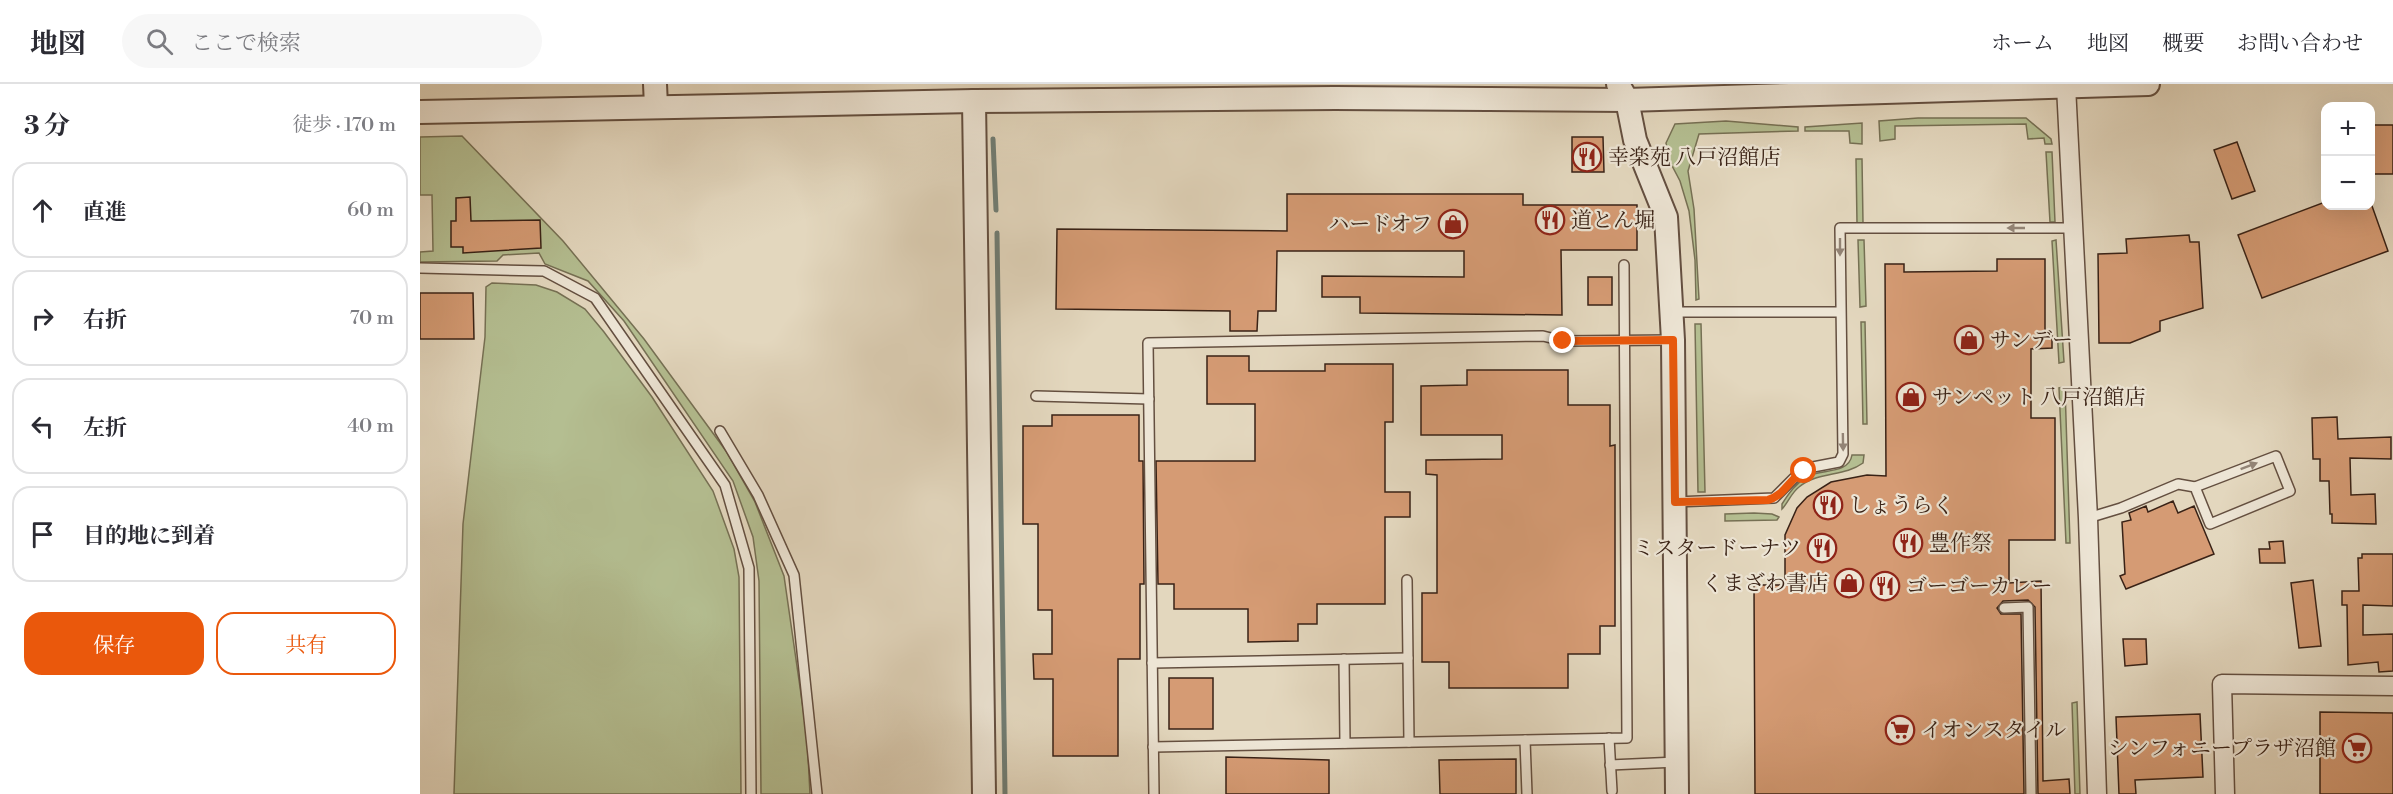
<!DOCTYPE html>
<html lang="ja">
<meta charset="utf-8">
<style>
body{margin:0;font-family:"Libre Bodoni","Noto Serif JP",serif;background:#f7f7f7;color:#2b2b33}
.controls{position:absolute;right:18px;top:18px;display:grid;overflow:hidden;border-radius:12px;box-shadow:0 6px 24px #0002}
.controls button{width:54px;height:54px;display:grid;place-items:center;padding:0;border:0;border-bottom:2px solid #e1e1e2;background:#fff;color:#2b2b33;font:30px sans-serif}
.stop{position:absolute;width:18px;height:18px;margin:-14px;border:4px solid #ea580c;border-radius:50%;background:#fff}
.stop.end{background:#ea580c;border-color:#fff;box-shadow:0 2px 6px #0008}
.list{margin:0;padding:0;list-style:none}
h2{display:flex;justify-content:space-between;align-items:center;height:78px;margin:0;padding:0 24px;font-size:26px}
h2 small{font-size:20px;font-weight:400;color:#7c7c81}
.list li{display:grid;grid-template-columns:39px 1fr auto;gap:18px;align-items:center;box-sizing:border-box;height:96px;margin:0 12px 12px;padding:0 12px;border:2px solid #e1e1e2;border-radius:18px}
.list b{display:block;font-size:22px;white-space:nowrap}
.list em{font-size:20px;font-style:normal;color:#7c7c81}
.actions{display:flex;gap:12px;padding:18px 24px}
.actions a{flex:1;padding:14px 0;border:2px solid #ea580c;border-radius:18px;text-align:center;font-size:21px;color:#ea580c}
.actions .main{background:#ea580c;color:#fff}
.icon{flex:none;width:33px;height:33px;fill:none;stroke:currentColor;stroke-width:2;stroke-linecap:round;stroke-linejoin:round}
.map{position:relative;flex:none;width:1973px;height:710px;overflow:hidden}
header{display:flex;align-items:center;gap:36px;box-sizing:border-box;height:84px;padding:0 30px;background:#fff;border-bottom:2px solid #e1e1e2}
header strong{font-size:28px}
nav{display:flex;gap:33px;margin-inline-start:auto;font-size:21px}
.search{width:420px;height:54px;background:#f7f7f7;display:flex;align-items:center;gap:15px;box-sizing:border-box;padding:0 21px;border-radius:33px;color:#7c7c81;font-size:22px}
main{display:flex}
aside{flex:1;background:#fff}
.map>svg:first-child{display:block}
</style>
<header>
<strong>地図</strong>
<div class="search"><svg class="icon" aria-label="search" viewBox="0 0 24 24"><circle cx="10" cy="10" r="6"/><path d="M15 15l6 6"/></svg>ここで検索</div>
<nav><a>ホーム</a><a>地図</a><a>概要</a><a>お問い合わせ</a></nav>
</header>
<main>
<aside>
<h2>3 分<small>徒歩 · 170 m</small></h2>
<ul class="list">
<li><svg class="icon" aria-label="ahead" viewBox="0 0 24 24"><path d="M12 20V5M6 11l6-6 6 6"/></svg><div><b>直進</b></div><em>60 m</em></li>
<li><svg class="icon" aria-label="right" viewBox="0 0 24 24"><path d="M7 20v-9h11M14 6l5 5-5 5"/></svg><div><b>右折</b></div><em>70 m</em></li>
<li><svg class="icon" aria-label="left" viewBox="0 0 24 24"><path d="M17 20v-9H6M10 6l-5 5 5 5"/></svg><div><b>左折</b></div><em>40 m</em></li>
<li><svg class="icon" aria-label="arrive" viewBox="0 0 24 24"><path d="M6 21V4h12l-3 4 3 4H6"/></svg><div><b>目的地に到着</b></div></li>
</ul>
<div class="actions"><a class="main">保存</a><a>共有</a></div>
</aside>
<div class="map">
<svg width="1973" height="710" viewBox="0 0 1973 710">
<rect width="100%" height="100%" fill="#e3d7be"/>
<filter id="stains"><feTurbulence type="fractalNoise" baseFrequency=".00333" numOctaves="4"/><feColorMatrix values="0 0 0 0 .2 0 0 0 0 .09 0 0 0 0 .02 0 0 0 .5 -.17"/></filter>
<radialGradient id="worn" r=".72"><stop offset=".6" stop-color="#630" stop-opacity="0"/><stop offset="1" stop-color="#630" stop-opacity=".3"/></radialGradient>
<!-- green -->
<g fill="#b4be91" stroke="#767054" stroke-width="1.5">
<polygon points="1498,34 1606,34 1631,55 1632,60 1625,60 1624,54 1608,55 1606,40 1475,42 1475,55 1460,57 1459,37"/>
<polygon points="1306,37 1378,43 1378,47 1279,50 1268,87 1274,125 1279,215 1276,216 1275,176 1269,127 1260,97 1249,76 1246,59 1255,40"/>
<polygon points="1442,39 1442,60 1430,59 1429,47 1385,47 1385,43"/>
<polygon points="42,52 143,157 224,255 306,367 335,418 364,492 387,652 390,710 341,710 339,497 333,453 313,397 204,237 168,197 125,180 119,169 83,171 77,177 0,178 0,168 13,167 12,111 0,111 0,53"/>
<polygon points="1626,68 1632,68 1635,138 1630,138"/>
<polygon points="1436,75 1442,75 1443,139 1437,139"/>
<polygon points="1438,156 1444,156 1446,222 1440,223"/>
<polygon points="1636,156 1644,278 1639,279 1632,157"/>
<polygon points="72,199 116,201 137,208 165,225 184,248 232,313 293,407 314,465 319,493 321,710 34,710 43,440 65,253 66,203"/>
<polygon points="1441,238 1445,238 1447,340 1443,340"/>
<polygon points="1275,240 1281,240 1285,408 1278,408"/>
<polygon points="1645,303 1650,459 1646,459 1639,304"/>
<path d="M1432 371H1444L1443 379C1424 393 1398 387 1379 403 1372 408 1367 420 1362 425V420C1369 409 1376 399 1388 392 1402 385 1429 390 1432 371Z"/>
<polygon points="1334,429 1352,430 1359,433 1357,436 1305,437 1305,430"/>
<polygon points="1657,618 1660,710 1655,710 1652,619"/>
</g>
<g fill="none" stroke-linecap="round" stroke-linejoin="round">
<!-- stream -->
<g stroke="#707d74" stroke-width="5">
<polyline points="573,55 576,126"/>
<polyline points="577,149 585,710"/>
</g>
</g>
<!-- building -->
<g fill="#d59b74" stroke="#392216" stroke-width="1.5">
<rect x="1950" y="41" width="23" height="49"/>
<polygon points="1152,53 1183,53 1184,88 1152,88"/>
<polygon points="1817,58 1835,107 1812,115 1794,66"/>
<polygon points="867,110 1103,110 1103,121 1217,121 1217,166 1141,166 1142,231 940,229 940,213 902,213 902,192 1044,193 1044,167 857,167 856,227 838,227 837,247 810,247 810,227 636,225 637,145 867,147"/>
<polygon points="50,113 51,137 120,136 121,164 43,169 43,163 31,163 31,137 36,137 36,114"/>
<polygon points="1905,118 1905,122 1952,122 1968,167 1842,214 1818,151"/>
<polygon points="1769,151 1770,158 1779,158 1783,224 1740,237 1740,247 1710,259 1679,259 1678,170 1707,169 1706,155"/>
<polygon points="1577,175 1625,175 1625,247 1632,247 1632,264 1611,265 1611,334 1635,334 1635,456 1589,456 1589,499 1621,497 1623,697 1649,695 1650,710 1618,710 1615,523 1608,516 1583,517 1577,524 1581,530 1601,530 1604,710 1335,710 1334,501 1365,501 1365,451 1377,424 1387,413 1411,398 1447,391 1466,392 1465,180 1484,180 1484,188 1577,187"/>
<rect x="1168" y="193" width="24" height="28"/>
<polygon points="0,209 53,209 54,255 0,255"/>
<polygon points="787,272 829,272 829,287 905,287 905,280 973,280 973,338 965,338 965,408 990,408 990,433 965,433 965,520 897,520 897,540 878,540 878,557 828,558 828,525 754,525 754,500 738,500 736,377 835,377 835,320 787,320"/>
<polygon points="1047,286 1148,286 1148,321 1190,321 1190,362 1195,361 1195,542 1180,542 1180,570 1148,570 1148,604 1029,604 1029,578 1002,578 1002,509 1017,509 1017,391 1006,390 1006,376 1082,375 1082,351 1001,351 1001,302 1047,301"/>
<polygon points="632,331 719,331 719,377 723,377 724,500 720,500 720,575 698,575 698,672 633,672 633,595 614,595 613,570 632,570 632,526 618,526 618,440 603,440 603,342 632,342"/>
<polygon points="1917,333 1918,355 1971,353 1971,375 1930,374 1931,411 1955,410 1956,440 1912,439 1912,430 1910,430 1909,397 1900,397 1900,375 1893,375 1892,334"/>
<polygon points="1753,417 1758,429 1774,422 1794,470 1706,505 1700,492 1705,490 1702,438 1711,436 1709,429 1726,422 1728,428"/>
<polygon points="1863,457 1865,479 1840,479 1839,465 1850,465 1849,458"/>
<polygon points="1942,470 1973,470 1973,522 1943,521 1943,551 1973,550 1973,587 1959,588 1958,578 1928,581 1927,521 1922,521 1922,507 1939,507 1938,474 1942,474"/>
<polygon points="1893,496 1901,562 1879,564 1871,499"/>
<polygon points="1703,555 1726,555 1727,580 1705,582"/>
<rect x="749" y="594" width="44" height="51"/>
<polygon points="1900,628 1973,629 1973,710 1900,710"/>
<polygon points="1780,630 1783,693 1715,696 1716,710 1699,710 1696,633"/>
<polygon points="806,673 909,676 909,710 806,710"/>
<polygon points="1096,675 1096,710 1020,710 1019,676"/>
</g>
<g fill="none" stroke-linecap="round" stroke-linejoin="round">
<!-- service casing -->
<g stroke="#644f40" stroke-width="12">
<g id="service">
<polyline points="0,184 124,187 175,214 305,401 329,484 331,710"/>
<polyline points="1253,228 1420,228"/>
<polyline points="616,312 729,315"/>
<polyline points="300,347 338,411 374,491 397,710"/>
<polyline points="1255,418 1354,414 1377,391 1393,383 1419,378 1423,370 1420,144 1654,144"/>
<polyline points="1668,434 1701,424 1758,400 1775,403 1856,372 1870,407 1790,440 1775,403"/>
<polyline points="987,496 989,658"/>
<polyline points="1584,524 1608,523 1611,710"/>
<polyline points="924,575 925,659"/>
<polyline points="732,579 988,574"/>
<polyline points="1189,654 1192,707"/>
<polyline points="1105,656 1107,710"/>
<polyline points="733,663 1207,654 1204,181"/>
<polyline points="1190,681 1257,678"/>
<polyline points="734,710 728,259 1123,252 1143,257 1253,256"/>
</g>
</g>
<!-- minor casing -->
<g stroke="#644f40" stroke-width="21">
<g id="minor">
<polyline points="1646,2 1668,434 1677,710"/>
<polyline points="1805,710 1802,600 1973,602"/>
</g>
</g>
<!-- tertiary casing -->
<g stroke="#644f40" stroke-width="26">
<g id="tertiary">
<polyline points="235,0 236,22"/>
<polyline points="1198,0 1207,16 1215,56 1246,133 1253,256 1257,710"/>
<polyline points="554,17 564,710"/>
<polyline points="0,28 554,17 915,14 1207,16 1728,0"/>
</g>
</g>
<!-- service -->
<use href="#service" stroke="#ede5d5" stroke-width="9"/>
<!-- minor -->
<use href="#minor" stroke="#ede5d5" stroke-width="18"/>
<!-- tertiary -->
<use href="#tertiary" stroke="#ede5d5" stroke-width="22"/>
</g>
<!-- one-way arrows -->
<defs><path id="oneway-solid" d="M-6-.8H1V-3.2L6.5 0L1 3.2V.8H-6Z" transform="scale(1.5)"/></defs>
<g fill="#938476">
<use href="#oneway-solid" transform="translate(1596 144) rotate(180)"/>
<use href="#oneway-solid" transform="translate(1420 163) rotate(90)"/>
<use href="#oneway-solid" transform="translate(1423 358) rotate(89)"/>
<use href="#oneway-solid" transform="translate(1829 382) rotate(-21)"/>
</g>
<g fill="none" stroke-linecap="round" stroke-linejoin="round">
<!-- route -->
<path stroke="#ea580c" stroke-width="8" d="M1143 257 1253 256 1255 418 1348 416C1364 412 1370 394 1384 387"/>
</g>
<!-- icons -->
<defs>
<g id="restaurant-ring" transform="scale(1.5)"><circle r="9.5" fill="#ede5d5" stroke="#8f2418" stroke-width="1.5"/><path d="M-5-6h1v4h1v-4h1v4h1v-4h1v5L-1.5 .5V6h-2V.5L-5-1ZM5-6V6H3V1.5H1.5Q1.5-4 5-6Z" fill="#8f2418"/></g>
<g id="shop-ring" transform="scale(1.5)"><circle r="9.5" fill="#ede5d5" stroke="#8f2418" stroke-width="1.5"/><path d="M-5-2.5h2.3a2.7 3.5 0 0 1 5.4 0H5L5.5 6h-11ZM-1.5-2.5h3a1.5 2.3 0 0 0-3 0Z" fill="#8f2418"/></g>
<g id="supermarket-ring" transform="scale(1.5)"><circle r="9.5" fill="#ede5d5" stroke="#8f2418" stroke-width="1.5"/><path d="M-6-5.5h2.5l.6 2H6L4.5 2H-2.5L-4.4-4H-6ZM-1.5 3.2a1.3 1.3 0 1 0 .1 0ZM3 3.2a1.3 1.3 0 1 0 .1 0Z" fill="#8f2418"/></g>
</defs>
<g fill-rule="evenodd">
<use href="#restaurant-ring" x="1167" y="73"/>
<use href="#restaurant-ring" x="1130" y="136"/>
<use href="#shop-ring" x="1033" y="140"/>
<use href="#shop-ring" x="1549" y="256"/>
<use href="#shop-ring" x="1491" y="313"/>
<use href="#restaurant-ring" x="1408" y="421"/>
<use href="#restaurant-ring" x="1488" y="459"/>
<use href="#restaurant-ring" x="1402" y="464"/>
<use href="#shop-ring" x="1429" y="499"/>
<use href="#restaurant-ring" x="1465" y="502"/>
<use href="#supermarket-ring" x="1480" y="646"/>
<use href="#supermarket-ring" x="1937" y="664"/>
</g>
<g text-anchor="middle" stroke-width="4.5" stroke-linejoin="round" paint-order="stroke">
<!-- poi labels -->
<g font-size="21" fill="#392216" stroke="#ede5d5" text-anchor="start">
<text x="1188" y="80">幸楽苑 八戸沼館店</text>
<text x="1151" y="143">道とん堀</text>
<text x="1012" y="147" text-anchor="end">ハードオフ</text>
<text x="1570" y="263">サンデー</text>
<text x="1512" y="320">サンペット 八戸沼館店</text>
<text x="1429" y="428">しょうらく</text>
<text x="1509" y="466">豊作祭</text>
<text x="1381" y="471" text-anchor="end">ミスタードーナツ</text>
<text x="1408" y="506" text-anchor="end">くまざわ書店</text>
<text x="1486" y="509">ゴーゴーカレー</text>
<text x="1501" y="653">イオンスタイル</text>
<text x="1916" y="671" text-anchor="end">シンフォニープラザ沼館</text>
</g>
</g>
<rect width="100%" height="100%" filter="url(#stains)"/>
<rect width="100%" height="100%" fill="url(#worn)"/>
</svg>
<div class="controls">
<button>+</button>
<button>−</button>
</div>
<div class="stop" style="left:1384px;top:387px"></div>
<div class="stop end" style="left:1143px;top:257px"></div>
</div>
</main>
